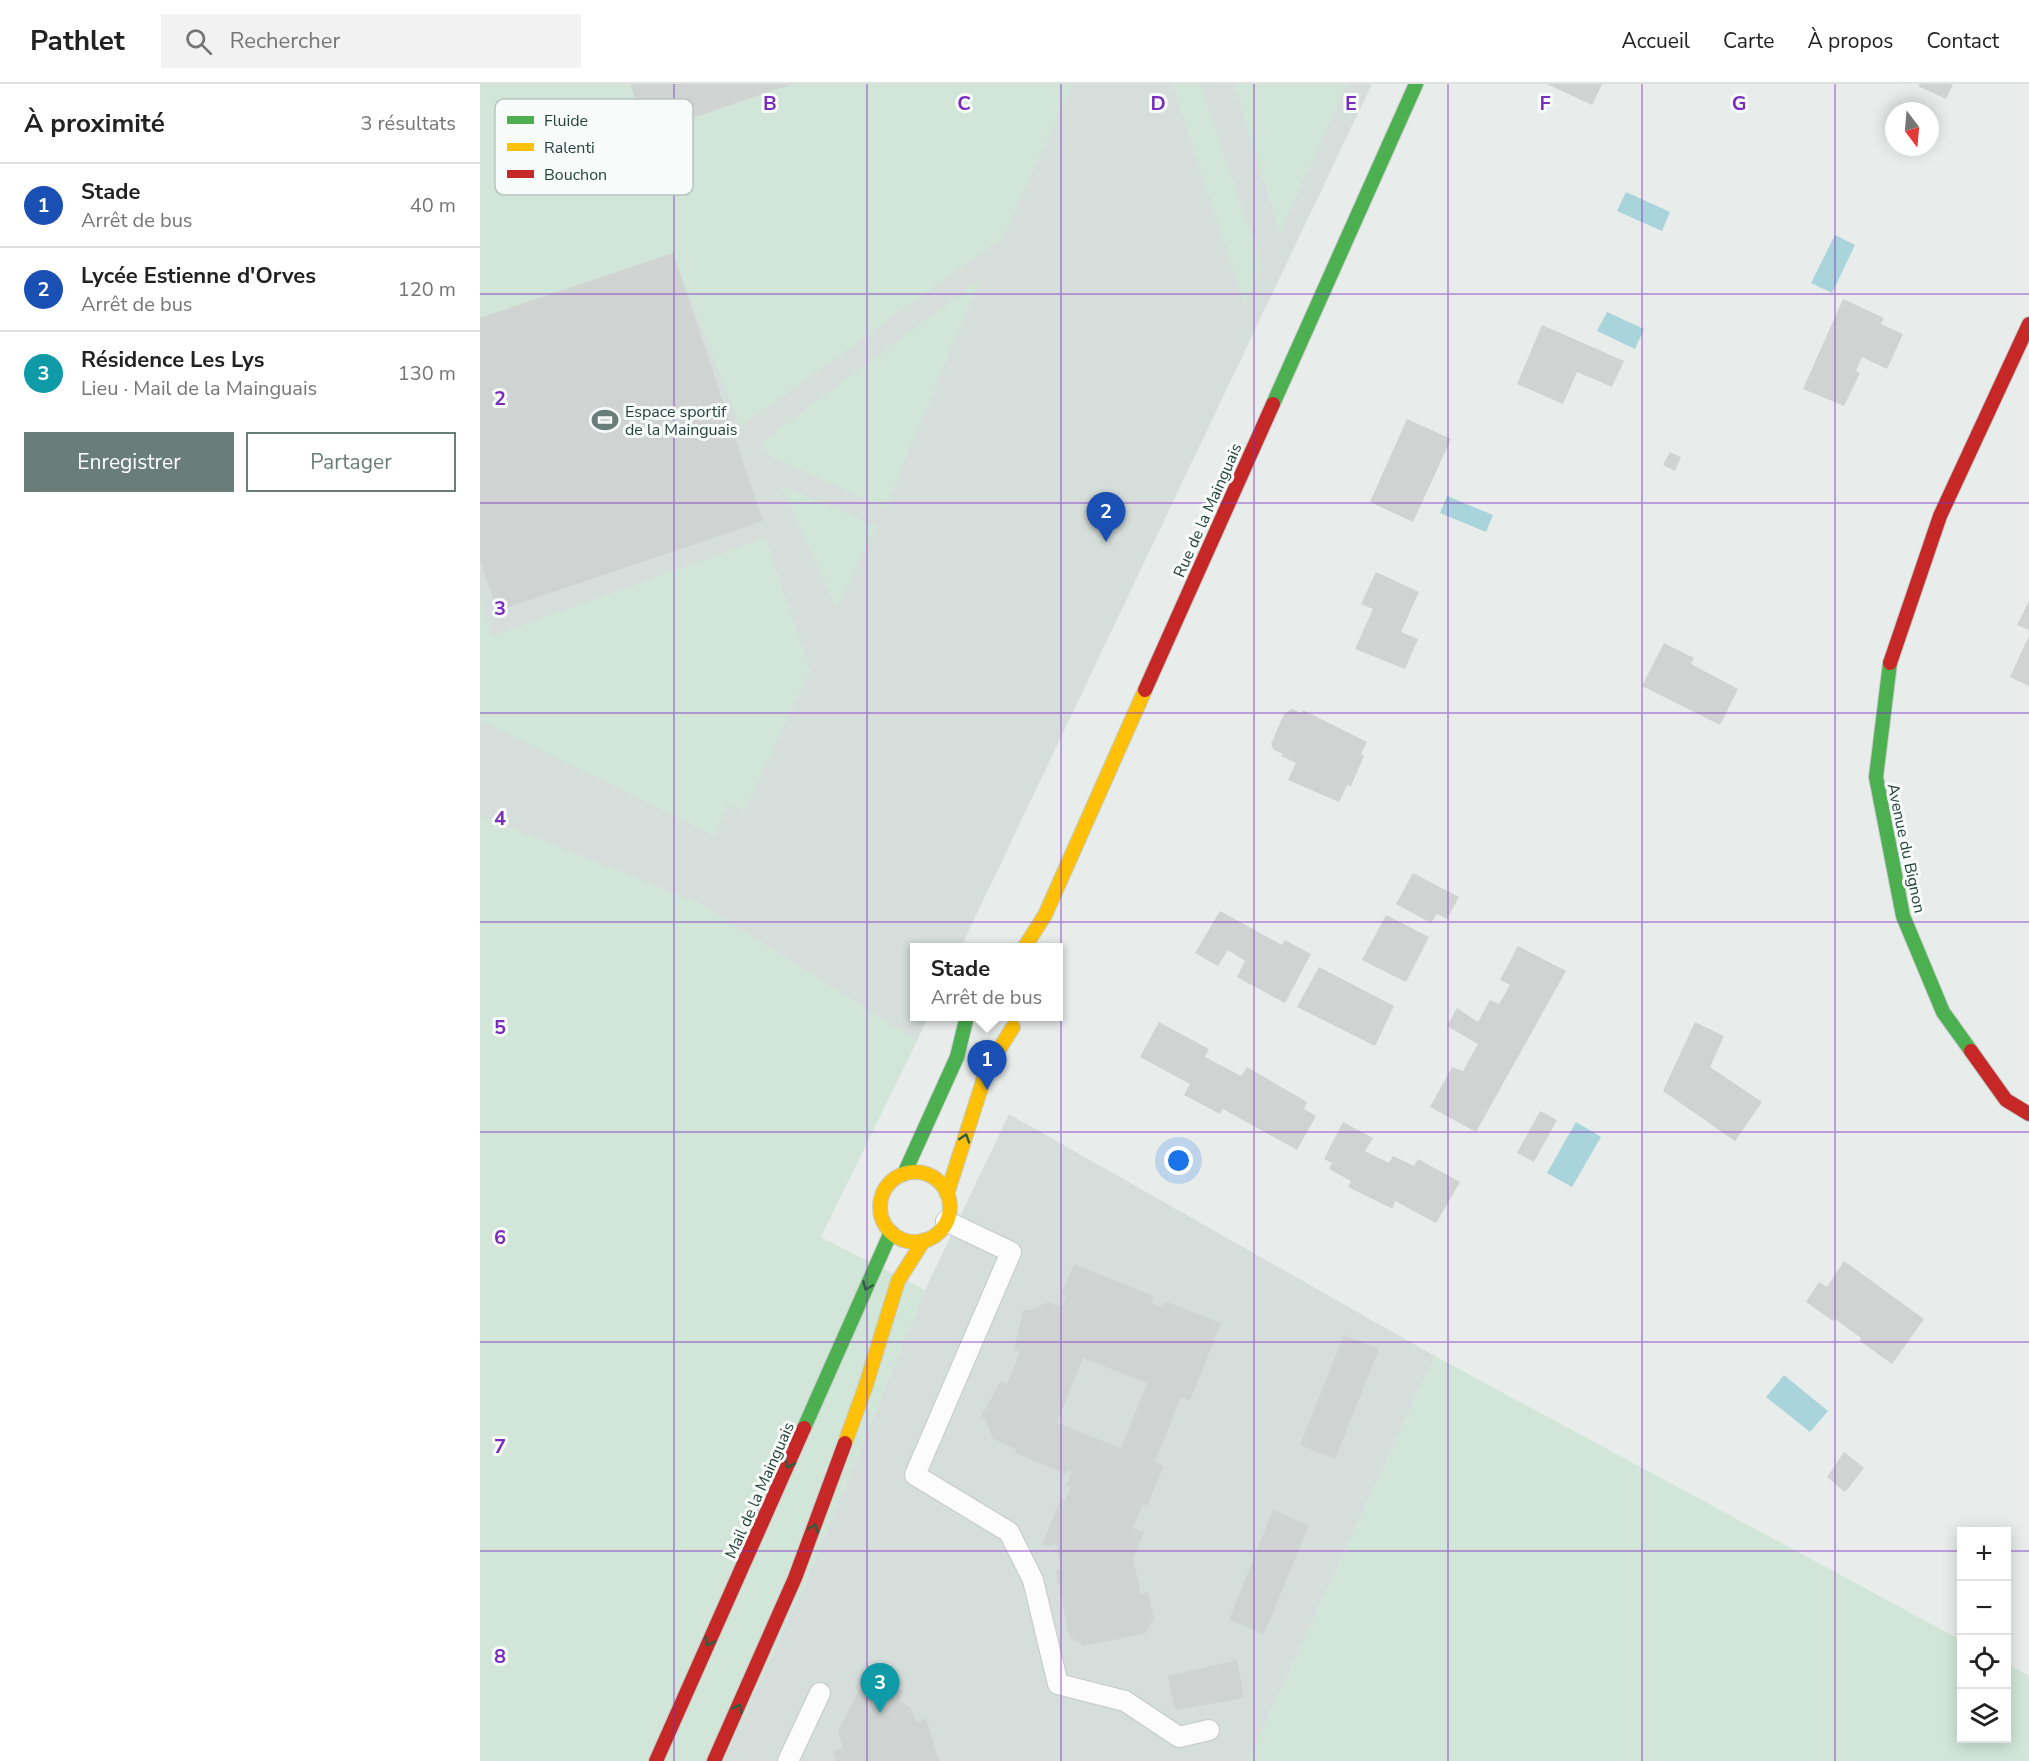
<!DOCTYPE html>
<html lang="fr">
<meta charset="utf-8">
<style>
body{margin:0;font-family:"Nunito Sans",sans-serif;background:#f2f2f2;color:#222}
.controls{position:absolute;right:18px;bottom:18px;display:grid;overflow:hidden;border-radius:0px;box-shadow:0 3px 15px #0003}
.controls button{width:54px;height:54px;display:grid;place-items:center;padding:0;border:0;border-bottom:2px solid #e0e0e0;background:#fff;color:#222;font:30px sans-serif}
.compass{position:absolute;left:1405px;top:18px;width:54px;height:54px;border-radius:50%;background:#fff;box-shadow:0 3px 15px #0003;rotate:164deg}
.you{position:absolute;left:699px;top:1077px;width:21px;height:21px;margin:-15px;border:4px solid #fff;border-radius:50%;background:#1a73e8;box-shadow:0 0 0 9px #1a73e833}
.badge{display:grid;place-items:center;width:39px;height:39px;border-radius:50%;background:#697e78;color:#fff;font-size:20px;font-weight:700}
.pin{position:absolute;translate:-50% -50px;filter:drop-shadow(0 2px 3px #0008)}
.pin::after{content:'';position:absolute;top:32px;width:21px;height:18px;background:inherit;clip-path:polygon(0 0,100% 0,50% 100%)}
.popup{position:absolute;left:430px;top:859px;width:153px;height:78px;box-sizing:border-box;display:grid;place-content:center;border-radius:0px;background:#fff;filter:drop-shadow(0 2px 4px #0005);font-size:20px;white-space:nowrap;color:#767676}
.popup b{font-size:22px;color:#222}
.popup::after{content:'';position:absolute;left:50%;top:100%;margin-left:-12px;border:12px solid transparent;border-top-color:#fff}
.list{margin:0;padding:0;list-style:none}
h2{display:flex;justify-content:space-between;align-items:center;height:78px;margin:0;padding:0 24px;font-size:26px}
h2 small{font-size:20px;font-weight:400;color:#767676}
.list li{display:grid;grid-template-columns:39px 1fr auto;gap:18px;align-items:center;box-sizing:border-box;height:84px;padding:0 24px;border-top:2px solid #e0e0e0}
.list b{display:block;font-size:22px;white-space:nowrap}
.list p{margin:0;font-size:20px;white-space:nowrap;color:#767676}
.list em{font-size:20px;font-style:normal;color:#767676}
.actions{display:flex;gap:12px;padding:18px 24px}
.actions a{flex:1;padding:14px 0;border:2px solid #697e78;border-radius:0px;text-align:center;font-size:21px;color:#697e78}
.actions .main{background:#697e78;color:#fff}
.icon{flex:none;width:33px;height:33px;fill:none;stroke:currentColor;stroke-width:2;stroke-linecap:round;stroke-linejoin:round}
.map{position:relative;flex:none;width:1549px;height:1677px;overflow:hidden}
header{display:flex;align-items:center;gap:36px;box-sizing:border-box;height:84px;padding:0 30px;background:#fff;border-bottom:2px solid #e0e0e0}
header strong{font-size:28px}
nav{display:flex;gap:33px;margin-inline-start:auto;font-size:21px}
.search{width:420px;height:54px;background:#f2f2f2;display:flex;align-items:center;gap:15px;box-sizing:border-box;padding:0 21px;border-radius:0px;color:#767676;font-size:22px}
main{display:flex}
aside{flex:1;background:#fff}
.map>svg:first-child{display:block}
</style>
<header>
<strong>Pathlet</strong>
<div class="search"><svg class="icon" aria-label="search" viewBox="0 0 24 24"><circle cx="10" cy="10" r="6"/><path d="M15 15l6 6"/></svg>Rechercher</div>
<nav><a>Accueil</a><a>Carte</a><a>À propos</a><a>Contact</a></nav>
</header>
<main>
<aside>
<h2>À proximité<small>3 résultats</small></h2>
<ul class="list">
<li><span class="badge" style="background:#1a4fb4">1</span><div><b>Stade</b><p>Arrêt de bus</p></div><em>40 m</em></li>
<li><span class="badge" style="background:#1a4fb4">2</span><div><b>Lycée Estienne d'Orves</b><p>Arrêt de bus</p></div><em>120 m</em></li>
<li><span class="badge" style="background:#0f9aa8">3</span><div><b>Résidence Les Lys</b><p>Lieu · Mail de la Mainguais</p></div><em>130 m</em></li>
</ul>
<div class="actions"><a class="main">Enregistrer</a><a>Partager</a></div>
</aside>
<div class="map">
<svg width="1549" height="1677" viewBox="0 0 1549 1677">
<rect width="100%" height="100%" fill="#e8edeb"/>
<!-- built -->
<g fill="#d6dedb">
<polygon points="0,0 892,0 481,863 435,864 435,932 448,933 437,957 222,821 0,732"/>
<polygon points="529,1030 955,1272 768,1677 243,1677 325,1500 445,1206"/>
</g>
<!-- green -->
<g fill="#d1e6d8">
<polygon points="0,0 150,0 168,49 314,0 593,0 523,153 260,343 193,169 0,234"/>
<polygon points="692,0 720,0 782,184 764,220"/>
<polygon points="754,0 867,0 800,149"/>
<polygon points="500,196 405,424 288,371 283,357"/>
<polygon points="300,401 397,442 357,523"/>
<polygon points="285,454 330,586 264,727 247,721 235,752 0,636 0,515 13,552"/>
<polygon points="0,732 222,821 437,957 341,1153 445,1206 325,1500 243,1677 0,1677"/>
<polygon points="955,1272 1481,1556 1482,1654 1526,1654 1527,1580 1549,1592 1549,1677 768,1677"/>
</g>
<!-- water -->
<g fill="#a9d4db">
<polygon points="1146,108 1190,128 1182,147 1137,127"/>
<polygon points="1355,151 1375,161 1352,209 1331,199"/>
<polygon points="1127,228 1164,245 1155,265 1117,247"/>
<polygon points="967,412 1013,431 1006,448 960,429"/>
<polygon points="1096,1038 1121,1053 1092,1103 1067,1089"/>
<polygon points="1304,1291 1348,1327 1330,1348 1286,1313"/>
</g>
<!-- building -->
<g fill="#cfd4d2" fill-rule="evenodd">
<polygon points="150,0 312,0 168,49"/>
<polygon points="1067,0 1122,0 1112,21"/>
<polygon points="1439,0 1473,0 1466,15 1438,2"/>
<polygon points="193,169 283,437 17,527 0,476 0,234"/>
<polygon points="1363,215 1404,234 1401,240 1423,250 1407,285 1382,273 1376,287 1380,289 1364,322 1323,305"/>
<polygon points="1062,241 1144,277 1132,303 1097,288 1083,320 1037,300"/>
<polygon points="927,335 971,355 933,438 890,418"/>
<polygon points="1190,368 1201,373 1195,387 1183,381"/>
<polygon points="896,488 939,508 921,548 938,555 925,585 875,565 893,525 881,520"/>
<polygon points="1549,517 1549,546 1537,541"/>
<polygon points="1549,552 1549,602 1530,593"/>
<polygon points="1184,559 1214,574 1211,580 1258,605 1240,641 1162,602"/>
<polygon points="812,625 821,629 823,626 887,658 881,670 884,672 871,702 867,701 859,718 808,696 816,679 801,672 803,670 794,666 791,660 804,630"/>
<polygon points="933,789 979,813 967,835 957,830 951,839 916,820"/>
<polygon points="740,827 802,861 805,856 831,870 805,919 757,893 765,877 748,866 738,882 715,869"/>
<polygon points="906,831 949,853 926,898 882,876"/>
<polygon points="1038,862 1086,887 996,1048 950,1023 972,983 983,987 998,960 967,942 977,924 998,938 1010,916 1019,920 1030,901 1020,896"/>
<polygon points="839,883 914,922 895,962 817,923"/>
<polygon points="679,938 729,965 725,973 761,992 767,983 827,1018 824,1025 836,1032 817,1066 743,1025 740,1030 704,1011 710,1000 660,973"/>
<polygon points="1215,938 1244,952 1230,983 1282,1018 1255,1057 1183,1007"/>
<polygon points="1060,1027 1077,1036 1054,1078 1037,1069"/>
<polygon points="863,1038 893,1054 885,1067 909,1079 913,1072 934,1082 938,1075 980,1098 956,1139 915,1117 913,1125 868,1103 871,1097 849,1085 852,1079 844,1075"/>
<polygon points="1364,1177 1444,1235 1412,1280 1380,1257 1381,1254 1355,1235 1353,1237 1326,1218 1339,1198 1347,1203"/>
<path d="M594 1180 674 1212 671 1219 682 1223 685 1217 741 1239 710 1317 701 1313 675 1378 684 1382 667 1422 663 1420 653 1444 664 1448 653 1475 661 1510 668 1508 674 1535 664 1550 604 1562 589 1552 576 1486 581 1485 576 1460 568 1462 563 1459 581 1413 585 1416 591 1403 586 1402 592 1387 588 1385 586 1390 535 1369 537 1365 513 1355 506 1337 501 1332 521 1297 527 1300 540 1268 534 1265 543 1226H550L568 1218 581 1223 586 1212 581 1210ZM603 1274 667 1299 641 1364 577 1339Z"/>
<polygon points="864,1251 899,1265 855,1375 820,1361"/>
<polygon points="1364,1368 1384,1384 1365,1408 1347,1393"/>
<polygon points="793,1426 829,1441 784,1550 749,1536"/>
<polygon points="757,1576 764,1614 695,1626 688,1592"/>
<polygon points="388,1589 424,1608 419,1617 431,1624 436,1638 446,1635 459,1677 356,1677 353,1667 363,1664 358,1646"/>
</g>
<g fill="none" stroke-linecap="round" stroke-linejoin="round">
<!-- lane casing -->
<g stroke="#c5cac8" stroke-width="22">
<g id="lane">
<polyline points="466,1137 531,1168 435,1391 529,1448 553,1496 578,1600 645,1617 699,1653 729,1646"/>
<polyline points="308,1677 340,1609"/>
</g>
</g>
<!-- fast casing -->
<g stroke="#c3cbc8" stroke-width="16">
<g id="fast">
<polyline points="793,320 936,0"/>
<polyline points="1410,579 1396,693 1423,832 1463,928 1491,967"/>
<polyline points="424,1090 477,973 487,932"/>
<polyline points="324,1344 411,1148"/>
</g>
</g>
<!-- slow casing -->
<g stroke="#c3cbc8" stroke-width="16">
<g id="slow">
<polyline points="544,864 565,831 665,606"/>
<circle cx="435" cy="1123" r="35"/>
<polyline points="467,1110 507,985 533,943"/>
<polyline points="365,1359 386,1301 418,1197 444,1156"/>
</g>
</g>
<!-- jam casing -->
<g stroke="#c3cbc8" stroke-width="16">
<g id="jam">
<polyline points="1410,579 1460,432 1549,240"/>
<polyline points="665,606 793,320"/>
<polyline points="1491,967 1526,1016 1549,1030"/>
<polyline points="176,1677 324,1344"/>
<polyline points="234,1677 315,1494 365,1359"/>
</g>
</g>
<!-- lane -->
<use href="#lane" stroke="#fcfcfc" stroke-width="20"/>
<!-- fast -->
<use href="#fast" stroke="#4caf50" stroke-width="14"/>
<!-- slow -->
<use href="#slow" stroke="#ffc107" stroke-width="14"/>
<!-- jam -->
<use href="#jam" stroke="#c62828" stroke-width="14"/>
</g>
<!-- one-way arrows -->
<defs><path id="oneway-chevron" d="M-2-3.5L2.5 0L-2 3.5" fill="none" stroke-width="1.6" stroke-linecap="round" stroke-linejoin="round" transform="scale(1.5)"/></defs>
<g stroke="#2e5d40">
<use href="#oneway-chevron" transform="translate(485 1054) rotate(-72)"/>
<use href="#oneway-chevron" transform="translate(387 1202) rotate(113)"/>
<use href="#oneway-chevron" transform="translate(309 1380) rotate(114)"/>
<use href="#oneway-chevron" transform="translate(334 1444) rotate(-70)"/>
<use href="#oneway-chevron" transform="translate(229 1558) rotate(114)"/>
<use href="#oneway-chevron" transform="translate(258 1624) rotate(-66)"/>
</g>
<!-- grid -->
<path fill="none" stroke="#7b2cbf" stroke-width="1.5" stroke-opacity="0.55" d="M194 0V1677M387 0V1677M581 0V1677M774 0V1677M968 0V1677M1162 0V1677M1355 0V1677M0 210H1549M0 419H1549M0 629H1549M0 838H1549M0 1048H1549M0 1258H1549M0 1467H1482M1526 1467H1549"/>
<!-- icons -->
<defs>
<g id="stadium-bare" transform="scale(2.07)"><path d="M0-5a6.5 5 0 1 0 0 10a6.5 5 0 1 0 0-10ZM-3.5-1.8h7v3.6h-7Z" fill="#697e78" stroke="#f7fbf9" stroke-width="2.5" paint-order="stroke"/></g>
</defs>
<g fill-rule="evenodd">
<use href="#stadium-bare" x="125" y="336"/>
</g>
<g text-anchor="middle" stroke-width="6" stroke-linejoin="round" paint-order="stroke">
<!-- poi labels -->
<g font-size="16" fill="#24423a" stroke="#f7fbf9" text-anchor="start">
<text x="145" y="333">Espace sportif<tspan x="145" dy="18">de la Mainguais</tspan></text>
</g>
<!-- street labels -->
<g font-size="16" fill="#24423a" stroke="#f7fbf9">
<text transform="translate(727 426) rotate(-66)" y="6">Rue de la Mainguais</text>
<text transform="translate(1427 764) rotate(78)" y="6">Avenue du Bignon</text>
<text transform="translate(279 1406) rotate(-66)" y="6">Mail de la Mainguais</text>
</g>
</g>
<!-- legend -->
<rect x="15" y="15" width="198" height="96" rx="9" fill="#f7fbf9" stroke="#b8c4c0" stroke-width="1.5"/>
<rect x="27" y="32" width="27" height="8" fill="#4caf50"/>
<rect x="27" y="59" width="27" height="8" fill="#ffc107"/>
<rect x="27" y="86" width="27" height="8" fill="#c62828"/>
<g font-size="16" fill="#24423a">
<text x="64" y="42">Fluide</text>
<text x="64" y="69">Ralenti</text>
<text x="64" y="96">Bouchon</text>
</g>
<g font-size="20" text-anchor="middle" font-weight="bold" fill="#7b2cbf" stroke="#f7fbf9" stroke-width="6" stroke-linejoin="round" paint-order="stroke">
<text x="290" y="26">B</text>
<text x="484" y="26">C</text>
<text x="678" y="26">D</text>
<text x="871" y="26">E</text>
<text x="1065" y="26">F</text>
<text x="1259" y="26">G</text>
<text x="20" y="321">2</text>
<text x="20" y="531">3</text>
<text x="20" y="741">4</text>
<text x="20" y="950">5</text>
<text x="20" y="1160">6</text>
<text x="20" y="1369">7</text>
<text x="20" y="1579">8</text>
</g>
</svg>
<div class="controls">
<button>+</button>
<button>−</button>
<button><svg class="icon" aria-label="locate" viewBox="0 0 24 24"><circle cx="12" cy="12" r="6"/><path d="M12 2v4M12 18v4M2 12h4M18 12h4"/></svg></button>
<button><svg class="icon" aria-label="layers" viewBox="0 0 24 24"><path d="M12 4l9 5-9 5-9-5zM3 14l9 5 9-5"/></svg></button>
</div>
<svg class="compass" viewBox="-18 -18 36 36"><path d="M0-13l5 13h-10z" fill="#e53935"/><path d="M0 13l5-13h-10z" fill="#767676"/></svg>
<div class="you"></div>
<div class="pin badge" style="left:507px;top:1006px;background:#1a4fb4">1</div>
<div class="popup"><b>Stade</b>Arrêt de bus</div>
<div class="pin badge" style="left:626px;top:458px;background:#1a4fb4">2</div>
<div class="pin badge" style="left:400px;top:1629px;background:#0f9aa8">3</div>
</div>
</main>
